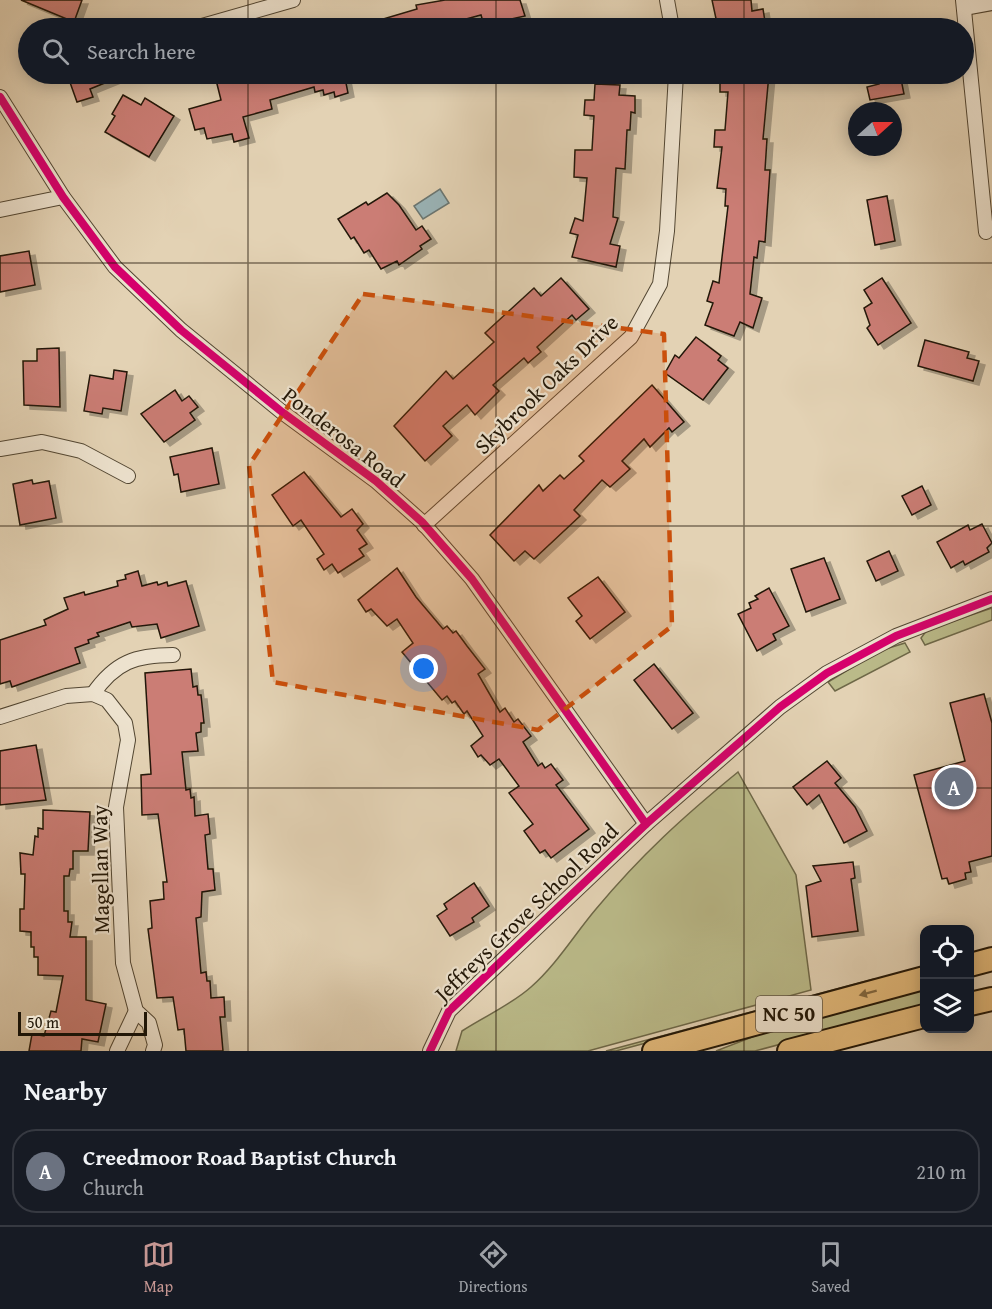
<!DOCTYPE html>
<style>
body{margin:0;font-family:"Gentium Book Plus",serif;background:#20242c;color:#f1f3f6}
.controls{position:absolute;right:18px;bottom:18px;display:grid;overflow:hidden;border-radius:12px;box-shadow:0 3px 15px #0003}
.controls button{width:54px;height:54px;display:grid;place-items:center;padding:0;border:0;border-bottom:2px solid #363941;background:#171b24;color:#f1f3f6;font:30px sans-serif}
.compass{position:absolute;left:848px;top:102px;width:54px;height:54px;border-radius:50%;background:#171b24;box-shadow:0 3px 15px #0003;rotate:69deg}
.scale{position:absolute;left:18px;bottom:15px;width:129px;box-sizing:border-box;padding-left:6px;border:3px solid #221707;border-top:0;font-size:16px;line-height:21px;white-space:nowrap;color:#221707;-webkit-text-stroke:4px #ede2ce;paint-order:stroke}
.you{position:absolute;left:424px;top:669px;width:21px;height:21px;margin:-15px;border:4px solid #fff;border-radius:50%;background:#1a73e8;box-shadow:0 0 0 9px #1a73e833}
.badge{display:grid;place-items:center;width:39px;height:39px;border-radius:50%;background:#c59692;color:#fff;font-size:20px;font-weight:700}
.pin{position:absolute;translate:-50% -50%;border:3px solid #fff;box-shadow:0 2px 6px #0006}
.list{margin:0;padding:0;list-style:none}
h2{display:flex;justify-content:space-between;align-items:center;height:78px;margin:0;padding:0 24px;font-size:26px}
h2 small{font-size:20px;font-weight:400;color:#9ea1a6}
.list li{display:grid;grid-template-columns:39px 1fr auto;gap:18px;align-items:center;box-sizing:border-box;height:84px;margin:0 12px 12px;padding:0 12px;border:2px solid #363941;border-radius:24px}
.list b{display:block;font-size:22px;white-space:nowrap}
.list p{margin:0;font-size:20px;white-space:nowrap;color:#9ea1a6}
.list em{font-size:20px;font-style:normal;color:#9ea1a6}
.icon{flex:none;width:33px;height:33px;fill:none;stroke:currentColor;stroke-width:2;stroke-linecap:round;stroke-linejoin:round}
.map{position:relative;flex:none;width:992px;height:1051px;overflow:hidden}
.search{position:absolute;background:#171b24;box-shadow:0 3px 15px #0003;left:18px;right:18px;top:18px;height:66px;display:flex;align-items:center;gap:15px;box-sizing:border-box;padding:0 21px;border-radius:33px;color:#9ea1a6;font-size:22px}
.sheet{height:174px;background:#171b24}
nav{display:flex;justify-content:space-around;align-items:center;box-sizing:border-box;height:84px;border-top:2px solid #363941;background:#171b24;font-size:16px;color:#9ea1a6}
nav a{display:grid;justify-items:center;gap:3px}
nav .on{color:#c59692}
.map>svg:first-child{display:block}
</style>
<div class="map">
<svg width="992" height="1051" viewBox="0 0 992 1051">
<defs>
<filter id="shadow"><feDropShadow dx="6" dy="4" stdDeviation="0" flood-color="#0004"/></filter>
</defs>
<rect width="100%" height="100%" fill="#e3d2b4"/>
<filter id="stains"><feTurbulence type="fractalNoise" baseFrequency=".00333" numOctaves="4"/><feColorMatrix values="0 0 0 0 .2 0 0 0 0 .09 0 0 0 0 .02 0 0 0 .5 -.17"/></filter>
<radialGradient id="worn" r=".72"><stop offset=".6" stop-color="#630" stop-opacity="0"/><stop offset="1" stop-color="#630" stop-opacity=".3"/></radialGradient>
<!-- green -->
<g fill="#baba89" stroke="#6e6848" stroke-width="1.5">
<polygon points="992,608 992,620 925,645 921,638 927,630"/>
<polygon points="905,643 910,652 835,691 828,682 879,651"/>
<path d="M738 772 796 875 811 990 588 1051H456L462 1031C485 1016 511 1005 531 987 557 964 574 935 596 909 641 855 684 816 738 772Z"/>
<polygon points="874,979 869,983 616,1051 606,1051"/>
<polygon points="924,989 924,1006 755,1051 716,1051 768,1031"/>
</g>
<!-- water -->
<polygon fill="#9ab5b9" stroke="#6a7672" stroke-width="1.5" points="440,189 449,203 423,219 414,206"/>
<!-- building -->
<g fill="#cb7d75" stroke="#221707" stroke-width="1.5" filter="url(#shadow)">
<polygon points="21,0 82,0 74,22"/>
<polygon points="445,0 520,0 525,16 484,25 481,15 455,22 457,28 364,28 363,25 417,9 416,5"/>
<polygon points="712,0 751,0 752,11 763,9 766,28 718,28"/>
<polygon points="67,74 127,74 90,89 93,97 77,102"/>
<polygon points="242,74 348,74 348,77 345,78 348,93 335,97 334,92 324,95 323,90 315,92 314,87 270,100 272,109 243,117 249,138 234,142 232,134 207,139 204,128 195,130 189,109 221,100 216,80"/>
<polygon points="720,74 769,74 763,139 767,139 765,170 770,170 765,242 759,241 757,258 754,257 750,294 762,298 753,328 740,322 734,336 705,325 713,303 707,301 713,281 719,283 728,206 725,206 726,189 717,188 722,147 714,147 715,130 725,130 728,92 720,92"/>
<polygon points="877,74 900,74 904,94 870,100 867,87 879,84"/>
<polygon points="595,84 620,85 619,95 635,96 635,113 631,112 630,130 627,130 625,169 616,168 613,217 618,218 610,244 620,246 616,267 572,257 578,235 570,233 575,218 583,221 587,178 574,177 575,150 592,150 594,116 584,115 585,100 594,100"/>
<polygon points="123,95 141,105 145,98 174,116 149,157 105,132 115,116 112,114"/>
<polygon points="387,193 399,205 416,230 422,226 431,239 420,246 422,249 399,265 397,261 381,269 369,250 364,253 354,237 351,239 338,219 366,202 368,205"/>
<polygon points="887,196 895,241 875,245 867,200"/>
<polygon points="29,251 35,285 0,292 0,256"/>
<polygon points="561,278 589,309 576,320 572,315 537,347 541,352 528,363 524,358 493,385 499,391 475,415 467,405 443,426 452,436 425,461 394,426 446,371 453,379 494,342 485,333 534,288 541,296"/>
<polygon points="882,278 911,323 878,345 867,328 870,325 864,308 872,303 864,290"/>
<polygon points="696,337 721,356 718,360 728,368 703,400 665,373 675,355 679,358"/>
<polygon points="925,340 969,352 967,358 979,361 973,381 918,366"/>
<polygon points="59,348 60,407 24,405 23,361 37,361 37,349"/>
<polygon points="114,370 127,372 121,411 103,408 102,414 84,411 90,375 113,379"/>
<polygon points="652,385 684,422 672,432 669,428 650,447 644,439 622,461 630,469 610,487 602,480 574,510 580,516 534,559 525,551 514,561 490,535 539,485 543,491 560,475 564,479 584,461 579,456"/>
<polygon points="175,390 182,401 189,396 198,407 190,413 195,420 164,442 141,414"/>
<polygon points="212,448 219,484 181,492 178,474 174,475 170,457"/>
<polygon points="304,472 341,517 352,509 363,524 357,530 367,544 359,549 364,556 338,573 332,564 324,570 317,559 324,554 301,520 293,526 272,495"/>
<polygon points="32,480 33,484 49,481 56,518 20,525 13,484"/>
<polygon points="922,486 931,505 912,515 902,496"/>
<polygon points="982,524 992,543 987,548 989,552 965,565 963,561 951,568 937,542 968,525 970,530"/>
<polygon points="889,551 898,571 876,581 867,561"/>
<polygon points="824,558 840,599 806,612 791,569"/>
<polygon points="397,568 416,597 443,629 447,626 453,633 456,631 467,646 485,669 478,674 500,712 505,708 514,722 518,719 531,736 523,742 538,766 542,763 545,768 551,764 563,780 556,785 589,829 551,858 545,850 540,853 524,831 533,824 509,793 519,786 499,759 490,765 481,755 478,757 471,746 483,736 467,711 464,714 455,701 452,703 447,696 442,700 402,652 413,643 397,619 387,626 371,609 366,612 358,600"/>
<polygon points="138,571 142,586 157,582 158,585 167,582 168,586 186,581 199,626 161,638 157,624 132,627 130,622 97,633 99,636 88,640 89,643 75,648 80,663 12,687 10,681 0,684 0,640 46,625 44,620 68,609 64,598 84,592 85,595 118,586 117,581 126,579 125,575"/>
<polygon points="598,577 625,612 590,639 576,621 582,616 568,598"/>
<polygon points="769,588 789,626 773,634 776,640 757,651 738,614 751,608 749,603 758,599 755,596"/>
<polygon points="654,664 693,713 672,729 634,680"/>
<polygon points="191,669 193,687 197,686 198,695 201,695 204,723 201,723 201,732 196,733 198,751 182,752 186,790 190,789 191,798 194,797 195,816 208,814 210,834 205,835 208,869 213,869 215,890 202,892 201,917 196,918 201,973 206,972 207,981 210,981 211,998 224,997 225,1017 220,1017 223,1051 186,1051 184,1029 178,1030 173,997 157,998 148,929 152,928 150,901 164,899 163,882 167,882 158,814 142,815 141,775 151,774 145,673"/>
<polygon points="984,694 992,723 992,856 969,862 971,872 965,873 966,879 949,884 947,878 942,879 914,775 965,761 950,703"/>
<polygon points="36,745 46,800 0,805 0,751"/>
<polygon points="827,761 841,778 835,783 855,807 867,831 844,843 819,795 807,805 793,787"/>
<polygon points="43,810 90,812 88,851 73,851 73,869 70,869 69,876 64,876 64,911 68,911 68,922 72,922 70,937 86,937 86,1000 106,1004 98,1042 82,1039 81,1051 29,1051 32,1034 44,1036 51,1011 56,1012 63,976 38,975 38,957 34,957 34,947 31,947 31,932 20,931 20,909 24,909 25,874 21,874 20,853 33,855 35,836 38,837 38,828 43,829"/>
<polygon points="853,862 855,878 851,879 858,931 812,937 806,886 821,881 813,866"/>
<polygon points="474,883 489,906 472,918 474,922 450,936 437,916 447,909 444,904"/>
</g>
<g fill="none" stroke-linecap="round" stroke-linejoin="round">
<!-- minor casing -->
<g stroke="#524632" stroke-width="16">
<g id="minor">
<polyline points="667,0 672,28"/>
<polyline points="963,0 986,232"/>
<polyline points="964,8 992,3"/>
<polyline points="195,28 293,0"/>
<polyline points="0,97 63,197 115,267 181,330 282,412 376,481 422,522 472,579 646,824"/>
<polyline points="0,210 63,197"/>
<polyline points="0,449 42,442 81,451 128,476"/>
<polyline points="424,525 631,337 660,284 667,231 676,74"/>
<path d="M93 694C115 662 136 655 173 655"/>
<polyline points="0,717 66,696 93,694 107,700 125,723 128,740 116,807 123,963 136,1011 149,1023 155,1045 153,1051"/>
<polyline points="117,1051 136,1011"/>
<polyline points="430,1051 449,1011 646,824 780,707 827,673 896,636 992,599"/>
</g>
</g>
<!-- primary casing -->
<g stroke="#221707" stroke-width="26">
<g id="primary">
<polyline points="970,965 992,959"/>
<polyline points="970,1004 992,999"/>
<polyline points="654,1051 924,978"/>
<polyline points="789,1051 924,1016"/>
</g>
</g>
<!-- minor -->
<use href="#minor" stroke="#ede2ce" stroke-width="14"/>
<!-- primary -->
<use href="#primary" stroke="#e2b97a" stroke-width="22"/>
<!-- cycleway casing -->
<g stroke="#ede2ce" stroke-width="11">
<g id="cycleway">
<polyline points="0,97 63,197 115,267 181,330 282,412 376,481 422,522 472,579 646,824"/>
<polyline points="430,1051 449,1011 646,824 780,707 827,673 896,636 992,599"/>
</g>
</g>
<!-- cycleway -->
<use href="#cycleway" stroke="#d6006c" stroke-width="8"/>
</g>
<!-- one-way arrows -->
<defs><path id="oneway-solid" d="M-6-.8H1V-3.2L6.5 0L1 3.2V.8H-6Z" transform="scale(1.5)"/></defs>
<use fill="#826840" href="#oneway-solid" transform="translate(868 993) rotate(165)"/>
<!-- marked area -->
<path fill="#ca4f0b" fill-opacity="0.2" stroke="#ca4f0b" stroke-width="4.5" stroke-dasharray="12 8" stroke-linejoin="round" d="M363 294 664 334 672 626 538 730 273 682 249 465Z"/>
<!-- grid -->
<path fill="none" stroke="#221707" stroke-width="1.5" stroke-opacity="0.55" d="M248 0V28M496 0V28M744 0V28M248 74V1051M496 74V1051M744 74V1051M0 263H992M0 526H992M0 788H992"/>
<g text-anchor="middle" stroke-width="4.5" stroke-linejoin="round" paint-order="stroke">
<!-- shield labels -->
<rect fill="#ede2ce" stroke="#5f5443" stroke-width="1.5" x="756" y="996" width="66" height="36" rx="4.5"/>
<g font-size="21" font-weight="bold" fill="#221707">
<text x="789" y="1021">NC 50</text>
</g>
<!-- street labels -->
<g font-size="22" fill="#221707" stroke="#ede2ce">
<text transform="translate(546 384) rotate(-44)" y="8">Skybrook Oaks Drive</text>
<text transform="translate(344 437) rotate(38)" y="8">Ponderosa Road</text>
<text transform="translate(100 869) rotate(-91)" y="8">Magellan Way</text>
<text transform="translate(526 912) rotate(-44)" y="8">Jeffreys Grove School Road</text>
</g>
</g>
<rect width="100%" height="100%" filter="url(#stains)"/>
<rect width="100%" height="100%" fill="url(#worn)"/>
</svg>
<div class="controls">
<button><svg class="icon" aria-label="locate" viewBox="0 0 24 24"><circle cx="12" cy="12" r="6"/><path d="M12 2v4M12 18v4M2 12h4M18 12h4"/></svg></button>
<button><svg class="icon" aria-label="layers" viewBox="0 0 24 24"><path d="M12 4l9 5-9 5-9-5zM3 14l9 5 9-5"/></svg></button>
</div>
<svg class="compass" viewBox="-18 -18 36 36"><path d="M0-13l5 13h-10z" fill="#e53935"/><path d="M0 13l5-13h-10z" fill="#9ea1a6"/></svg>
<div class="scale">50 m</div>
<div class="you"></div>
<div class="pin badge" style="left:954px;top:787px;background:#6b7280">A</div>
<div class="search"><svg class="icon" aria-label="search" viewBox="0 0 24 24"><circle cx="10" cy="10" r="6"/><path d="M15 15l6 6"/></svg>Search here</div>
</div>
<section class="sheet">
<h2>Nearby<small></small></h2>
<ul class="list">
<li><span class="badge" style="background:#6b7280">A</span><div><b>Creedmoor Road Baptist Church</b><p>Church</p></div><em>210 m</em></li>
</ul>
</section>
<nav>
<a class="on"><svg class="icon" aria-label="map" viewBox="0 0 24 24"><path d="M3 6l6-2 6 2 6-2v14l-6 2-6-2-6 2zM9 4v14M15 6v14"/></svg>Map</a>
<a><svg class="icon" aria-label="directions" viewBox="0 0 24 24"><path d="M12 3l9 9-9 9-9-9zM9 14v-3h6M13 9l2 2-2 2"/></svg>Directions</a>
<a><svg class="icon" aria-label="saved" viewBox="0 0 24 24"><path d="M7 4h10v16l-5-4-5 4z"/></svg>Saved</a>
</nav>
